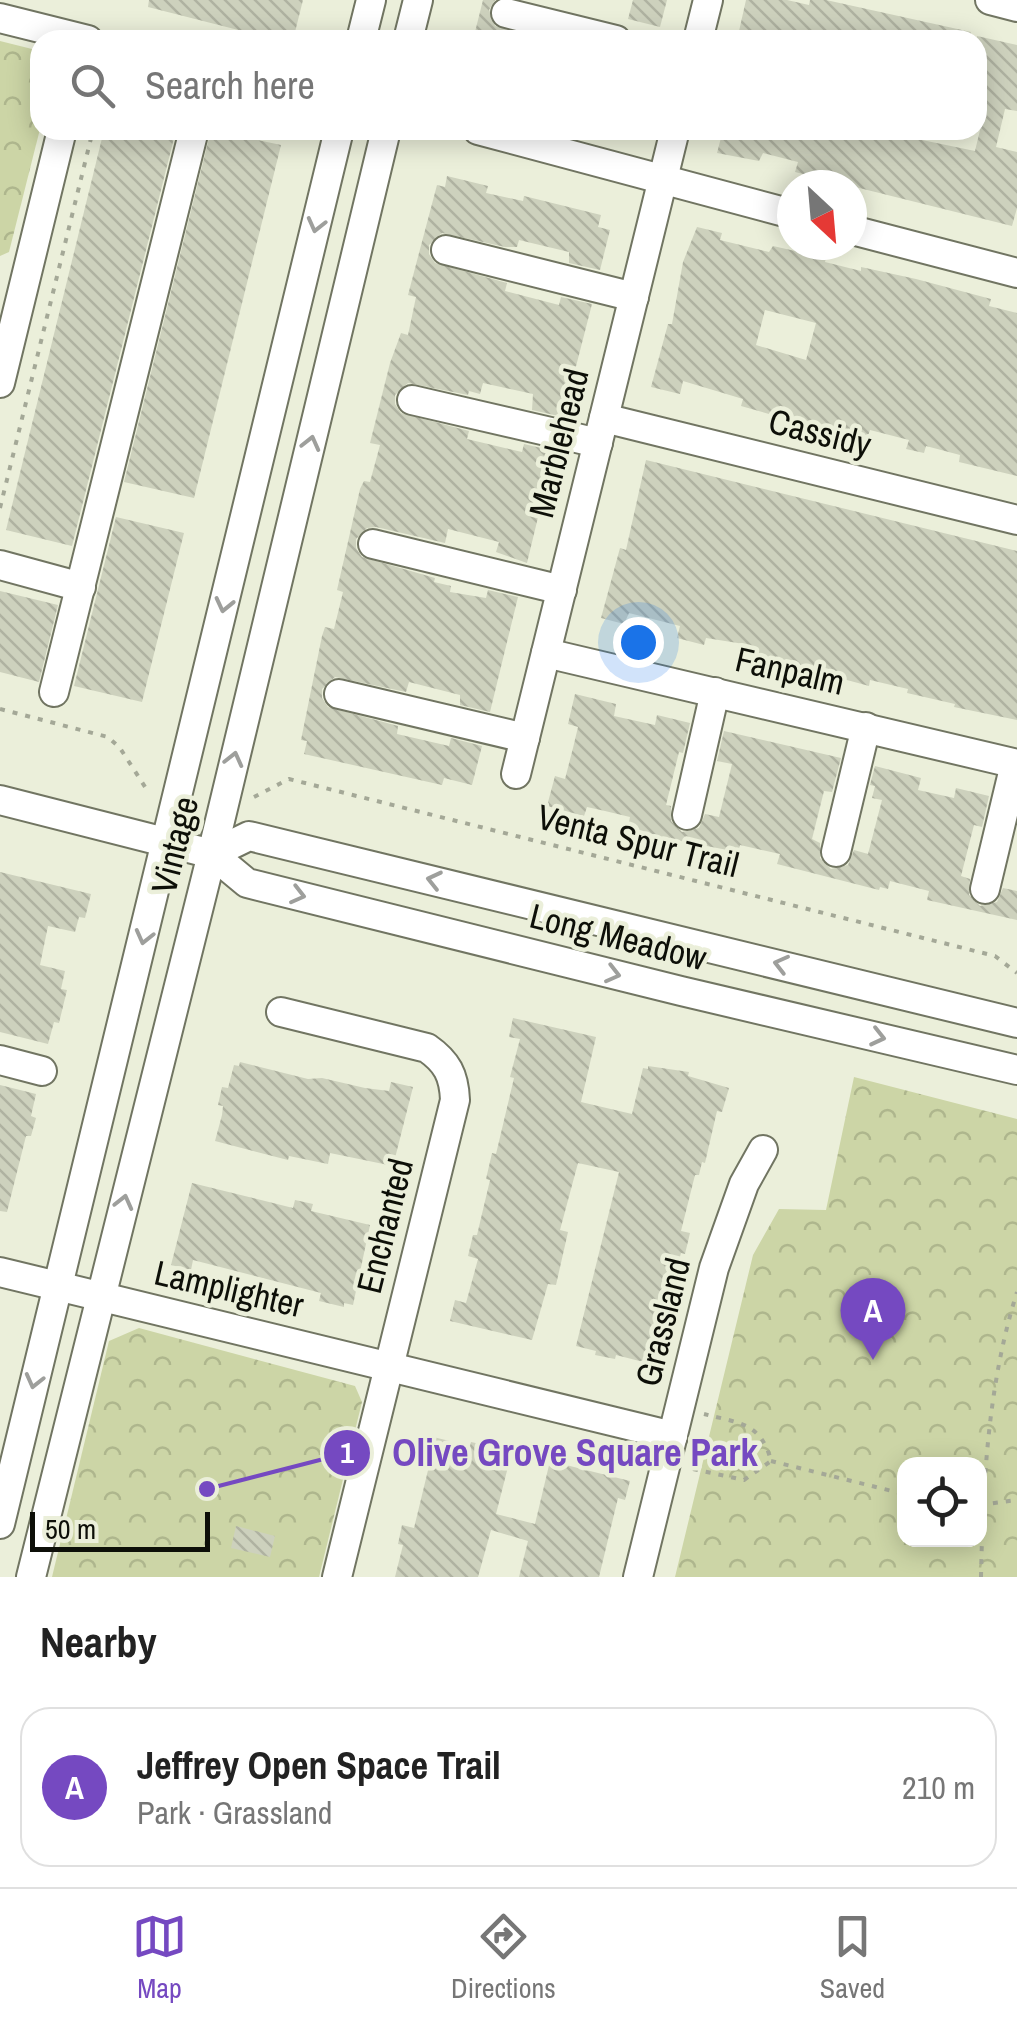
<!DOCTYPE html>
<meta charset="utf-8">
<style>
body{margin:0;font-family:"Archivo Narrow",sans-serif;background:#f2f2f2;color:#222}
.controls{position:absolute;right:30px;bottom:30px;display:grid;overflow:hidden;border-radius:20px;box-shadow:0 5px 25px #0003}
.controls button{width:90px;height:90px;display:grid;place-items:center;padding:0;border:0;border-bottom:2px solid #e0e0e0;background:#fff;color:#222;font:50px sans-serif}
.compass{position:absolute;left:777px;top:170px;width:90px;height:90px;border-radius:50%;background:#fff;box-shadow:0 5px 25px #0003;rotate:154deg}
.scale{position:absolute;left:30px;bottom:25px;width:180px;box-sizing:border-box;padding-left:10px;border:5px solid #0d0f08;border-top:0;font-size:28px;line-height:35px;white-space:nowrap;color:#0d0f08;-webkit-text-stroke:8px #ebefda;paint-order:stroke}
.you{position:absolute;left:638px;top:642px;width:35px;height:35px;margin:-25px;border:8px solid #fff;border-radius:50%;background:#1a73e8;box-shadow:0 0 0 15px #1a73e833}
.badge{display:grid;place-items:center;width:65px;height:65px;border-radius:50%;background:#7549c1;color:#fff;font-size:32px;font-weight:700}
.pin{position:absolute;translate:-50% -82px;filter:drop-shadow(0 2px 5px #0008)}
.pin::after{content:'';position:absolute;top:52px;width:35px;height:30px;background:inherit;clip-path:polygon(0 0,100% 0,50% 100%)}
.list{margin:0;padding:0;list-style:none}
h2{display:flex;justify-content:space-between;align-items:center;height:130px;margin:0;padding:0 40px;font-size:42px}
h2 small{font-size:32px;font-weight:400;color:#767676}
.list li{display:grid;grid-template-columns:65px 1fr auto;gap:30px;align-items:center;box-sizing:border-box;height:160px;margin:0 20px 20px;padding:0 20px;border:2px solid #e0e0e0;border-radius:30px}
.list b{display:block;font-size:38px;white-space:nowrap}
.list p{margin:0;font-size:32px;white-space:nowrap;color:#767676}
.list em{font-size:32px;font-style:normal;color:#767676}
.icon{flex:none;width:55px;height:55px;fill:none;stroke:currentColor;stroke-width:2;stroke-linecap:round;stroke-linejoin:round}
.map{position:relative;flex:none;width:1017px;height:1577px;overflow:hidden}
.search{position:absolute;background:#fff;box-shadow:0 5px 25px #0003;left:30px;right:30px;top:30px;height:110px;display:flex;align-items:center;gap:25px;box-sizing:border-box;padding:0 35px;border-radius:30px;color:#767676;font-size:38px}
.sheet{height:310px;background:#fff}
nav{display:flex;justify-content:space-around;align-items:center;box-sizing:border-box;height:140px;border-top:2px solid #e0e0e0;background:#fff;font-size:28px;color:#767676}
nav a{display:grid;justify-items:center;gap:5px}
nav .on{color:#7549c1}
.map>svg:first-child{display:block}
</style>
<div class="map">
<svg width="1017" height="1577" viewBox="0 0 1017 1577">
<defs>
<pattern id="park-crowns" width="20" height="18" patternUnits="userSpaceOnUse" patternTransform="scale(2.5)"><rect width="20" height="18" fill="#ccd5a6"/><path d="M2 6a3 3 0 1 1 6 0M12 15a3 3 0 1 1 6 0" fill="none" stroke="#aeb68d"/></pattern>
<pattern id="building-back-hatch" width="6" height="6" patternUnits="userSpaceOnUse" patternTransform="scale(2.5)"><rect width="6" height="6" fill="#cdd1bd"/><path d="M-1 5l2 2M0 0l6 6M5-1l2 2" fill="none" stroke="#afb2a1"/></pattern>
</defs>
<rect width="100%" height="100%" fill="#ebefda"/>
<!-- park -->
<g fill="url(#park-crowns)" fill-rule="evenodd">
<polygon points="0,41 40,51 40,129 9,252 0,256"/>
<path d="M854 1077 1017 1119V1577H675L753 1255 779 1209 826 1210ZM980 1464V1540H904V1464Z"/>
<polygon points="139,1328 355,1386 362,1402 319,1577 52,1577 109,1341"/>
</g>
<!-- building -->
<g fill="url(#building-back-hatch)" fill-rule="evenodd">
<polygon points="149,0 303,0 293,40 278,40 148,7"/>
<polygon points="483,0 495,0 489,10 495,26 543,40 473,40"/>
<polygon points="633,0 667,0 660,27 628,19"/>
<polygon points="746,0 787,0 809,5 810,0 826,0 971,32 970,40 737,40"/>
<polygon points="977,36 1017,45 1017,111 1005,109 996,147 1017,152 1017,208 1012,226 795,172 798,162 763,153 759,161 717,153 723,130 924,130 922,140 975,151 986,105 977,102"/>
<polygon points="104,130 176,130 72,546 6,530"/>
<polygon points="211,130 281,145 194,498 124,482"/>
<polygon points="447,176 488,186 486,193 523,201 524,196 601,215 598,227 610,230 600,270 569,263 569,252 519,240 517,247 505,247 442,233 429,245 429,254 435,263 507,283 505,291 559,305 561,297 592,304 563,417 532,410 533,394 483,383 480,394 469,391 468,395 408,383 395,395 395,404 401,413 469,431 467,439 522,452 524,444 554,451 527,563 496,552 499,542 448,529 445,543 376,527 367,528 356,539 356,548 362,557 435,578 434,582 451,586 450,592 486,598 488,590 518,597 490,712 460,705 460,695 409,682 406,692 335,677 322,689 322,698 328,707 398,726 397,734 449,746 451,738 482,746 472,785 444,778 442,785 304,754 307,741 301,740 322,636 325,627 334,629 343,592 337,590 360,489 364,481 370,482 380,445 370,443 390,363 401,333 408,335 416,297 408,295 419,253 437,185 445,187"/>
<path d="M697 227 722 233 720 240 769 252 773 246 826 258 825 262 861 271V267L916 279 991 299 989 306 1017 313V476L959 462 960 455 926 446 924 453 906 449 909 440 870 430 867 439 811 426 741 406 743 399 683 381 680 394 651 387 668 324H672L683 262ZM765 310 816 323 806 360 756 345Z"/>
<polygon points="646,460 1017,551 1017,720 954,707 955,704 907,693 908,689 870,680 869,686 788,664 742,651 744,644 706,638 704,645 677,638 680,626 629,613 624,624 601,618 620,548 626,550"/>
<polygon points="116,517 184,533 142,702 74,686"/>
<polygon points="0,591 58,605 39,682 0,672"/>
<polygon points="575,694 616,704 614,716 655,725 657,715 690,723 683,753 679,752 666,805 671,806 671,821 682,832 699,828 705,814 719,817 732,764 717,761 724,731 841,758 832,792 824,791 812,839 820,843 820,858 831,869 848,865 854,850 868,854 882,800 872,798 875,786 870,785 875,766 921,778 918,790 954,798 956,788 989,796 982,827 974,825 961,876 970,879 969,895 980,906 997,902 1003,888 1017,891 1017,920 927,900 929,891 890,881 888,889 880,887 879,890 777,864 780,854 740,845 738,852 670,839 628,827 630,817 605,811 587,807 584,816 547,806 555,776 565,779 573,748 578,727 568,724"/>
<polygon points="0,872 91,894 85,918 79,917 75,932 48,926 40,965 65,971 61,989 67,990 59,1023 54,1022 48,1044 0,1032"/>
<polygon points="513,1018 596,1037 581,1102 632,1114 643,1068 648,1069 648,1066 689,1072 688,1076 729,1088 722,1112 717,1111 705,1163 702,1162 699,1175 695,1175 681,1231 690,1233 685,1254 681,1253 658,1340 664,1341 659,1366 616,1355 615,1359 595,1355 596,1351 576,1346 619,1172 578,1163 560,1230 568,1232 556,1285 548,1284 532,1340 450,1321 455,1300 466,1303 478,1259 468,1256 473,1235 477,1235 490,1180 486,1179 492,1153 496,1154 514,1078 510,1077 520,1039 509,1037"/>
<polygon points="240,1062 308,1079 322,1078 365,1088 389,1091 391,1082 413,1087 393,1166 330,1153 328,1164 289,1156 288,1160 215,1141 222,1115 223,1106 218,1105 222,1087 228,1088 234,1065 239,1066"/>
<polygon points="0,1085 36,1094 31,1116 36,1118 31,1136 26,1136 7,1212 0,1211"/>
<polygon points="192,1183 293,1208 295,1200 313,1204 311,1211 370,1225 353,1305 344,1303 344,1307 319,1301 321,1293 193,1260 191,1270 171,1265"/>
<polygon points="425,1435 470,1446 471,1442 512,1451 496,1514 535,1524 550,1461 630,1481 625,1500 618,1498 599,1577 519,1577 528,1541 491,1530 478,1577 395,1577 403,1545 398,1544 402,1525 414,1528 430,1462 419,1459"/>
<polygon points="236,1526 275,1536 270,1557 231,1548"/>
</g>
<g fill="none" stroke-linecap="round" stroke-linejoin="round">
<!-- minor casing -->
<g stroke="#717562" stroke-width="32">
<g id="minor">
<polyline points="990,0 1017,7"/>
<polyline points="506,13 616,40"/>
<polyline points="0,18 88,40"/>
<polyline points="361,40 371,0"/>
<polyline points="408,40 418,0"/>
<polyline points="698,40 708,0"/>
<polyline points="478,130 792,214"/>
<polyline points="852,230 1017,273"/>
<polyline points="446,250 634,297"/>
<polyline points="0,383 62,130"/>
<polyline points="412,400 598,443"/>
<polyline points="604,418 1017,520"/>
<polyline points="373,544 562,590"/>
<polyline points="0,565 81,587"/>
<polyline points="546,653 1017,764"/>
<polyline points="54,692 194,130"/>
<polyline points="339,694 525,738"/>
<polyline points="516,774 675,130"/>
<polyline points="0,800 212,854 247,883 681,991 1017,1070"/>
<polyline points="687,815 715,692"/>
<polyline points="836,852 866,727"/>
<polyline points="212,854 249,836 1017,1023"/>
<polyline points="985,889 1015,764"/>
<path d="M281 1012 427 1048C447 1062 454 1075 455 1100L337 1577"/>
<polyline points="0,1060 42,1071"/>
<polyline points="0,1272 673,1436"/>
<polyline points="0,1524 339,130"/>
<polyline points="31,1577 212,854 386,130"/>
<polyline points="638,1577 714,1268 744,1184 763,1150"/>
</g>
</g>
<!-- path -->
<g stroke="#a4a897" stroke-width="4" stroke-dasharray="5 8" stroke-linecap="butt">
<polyline points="0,508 93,130"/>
<polyline points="0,709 108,737 120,748 149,793"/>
<polyline points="254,797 289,779 995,956 1017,973"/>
<polyline points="771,1461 904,1494"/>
<path d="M693 1469 744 1480 771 1461C761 1422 738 1423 704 1414"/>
<polyline points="980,1505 1017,1500"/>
<path d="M981 1577C983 1482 988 1384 1017 1292"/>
</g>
<!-- minor -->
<use href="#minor" stroke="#fff" stroke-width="28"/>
</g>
<!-- one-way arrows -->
<defs><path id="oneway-chevron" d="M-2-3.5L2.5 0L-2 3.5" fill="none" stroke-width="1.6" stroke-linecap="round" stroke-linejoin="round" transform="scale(2.5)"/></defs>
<g stroke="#9e9f9c">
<use href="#oneway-chevron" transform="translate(316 225) rotate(104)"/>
<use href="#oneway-chevron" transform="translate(311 443) rotate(-76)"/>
<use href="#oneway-chevron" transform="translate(224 605) rotate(103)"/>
<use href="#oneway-chevron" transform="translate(234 759) rotate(-76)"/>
<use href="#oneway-chevron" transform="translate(434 880) rotate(-167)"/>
<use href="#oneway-chevron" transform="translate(298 895) rotate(14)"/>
<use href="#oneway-chevron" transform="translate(144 937) rotate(104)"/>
<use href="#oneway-chevron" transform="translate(781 964) rotate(-166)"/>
<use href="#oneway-chevron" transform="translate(613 974) rotate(14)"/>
<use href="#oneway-chevron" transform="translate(878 1037) rotate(13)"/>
<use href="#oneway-chevron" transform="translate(124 1202) rotate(-76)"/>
<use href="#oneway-chevron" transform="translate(34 1381) rotate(104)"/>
</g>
<g text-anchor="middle" stroke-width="9" stroke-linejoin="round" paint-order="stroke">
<!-- street labels -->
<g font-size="35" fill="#0d0f08" stroke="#ebefda">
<text transform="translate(820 433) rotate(14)" y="12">Cassidy</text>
<text transform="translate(559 443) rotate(-76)" y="12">Marblehead</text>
<text transform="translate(790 671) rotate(13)" y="12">Fanpalm</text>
<text transform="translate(638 841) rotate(14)" y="12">Venta Spur Trail</text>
<text transform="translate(175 845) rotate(-76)" y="12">Vintage</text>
<text transform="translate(618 937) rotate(14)" y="12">Long Meadow</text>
<text transform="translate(385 1226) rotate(-76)" y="12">Enchanted</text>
<text transform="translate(229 1289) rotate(13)" y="12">Lamplighter</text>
<text transform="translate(663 1322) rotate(-76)" y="12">Grassland</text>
</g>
</g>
<!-- callouts -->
<path fill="none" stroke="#7549c1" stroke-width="4" d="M207 1489L347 1453"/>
<g fill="#7549c1" stroke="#ebefda" stroke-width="4">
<circle cx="207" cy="1489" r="10"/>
<circle cx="347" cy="1453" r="25"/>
</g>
<g font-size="30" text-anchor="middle" font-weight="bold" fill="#fff">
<text x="347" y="1463">1</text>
</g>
<g font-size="38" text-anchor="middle" font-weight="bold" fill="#7549c1" stroke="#ebefda" stroke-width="9" stroke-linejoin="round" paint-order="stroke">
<text x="575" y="1466">Olive Grove Square Park</text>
</g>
</svg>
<div class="controls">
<button><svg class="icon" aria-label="locate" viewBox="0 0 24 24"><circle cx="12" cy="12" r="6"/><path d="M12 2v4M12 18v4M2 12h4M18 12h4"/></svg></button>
</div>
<svg class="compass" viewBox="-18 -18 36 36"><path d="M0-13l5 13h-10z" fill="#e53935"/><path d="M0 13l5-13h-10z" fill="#767676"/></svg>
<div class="scale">50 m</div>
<div class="you"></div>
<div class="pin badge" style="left:873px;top:1360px">A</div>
<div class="search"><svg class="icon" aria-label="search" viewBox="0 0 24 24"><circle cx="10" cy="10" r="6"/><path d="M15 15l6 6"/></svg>Search here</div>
</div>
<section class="sheet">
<h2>Nearby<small></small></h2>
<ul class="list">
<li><span class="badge">A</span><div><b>Jeffrey Open Space Trail</b><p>Park · Grassland</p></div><em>210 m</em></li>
</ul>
</section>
<nav>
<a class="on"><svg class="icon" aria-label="map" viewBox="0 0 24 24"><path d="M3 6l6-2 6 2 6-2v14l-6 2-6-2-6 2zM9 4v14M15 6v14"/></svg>Map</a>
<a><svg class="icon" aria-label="directions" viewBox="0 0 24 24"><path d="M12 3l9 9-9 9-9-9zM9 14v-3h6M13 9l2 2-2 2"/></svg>Directions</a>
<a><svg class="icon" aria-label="saved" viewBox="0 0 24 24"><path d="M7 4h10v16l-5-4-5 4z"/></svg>Saved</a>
</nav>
